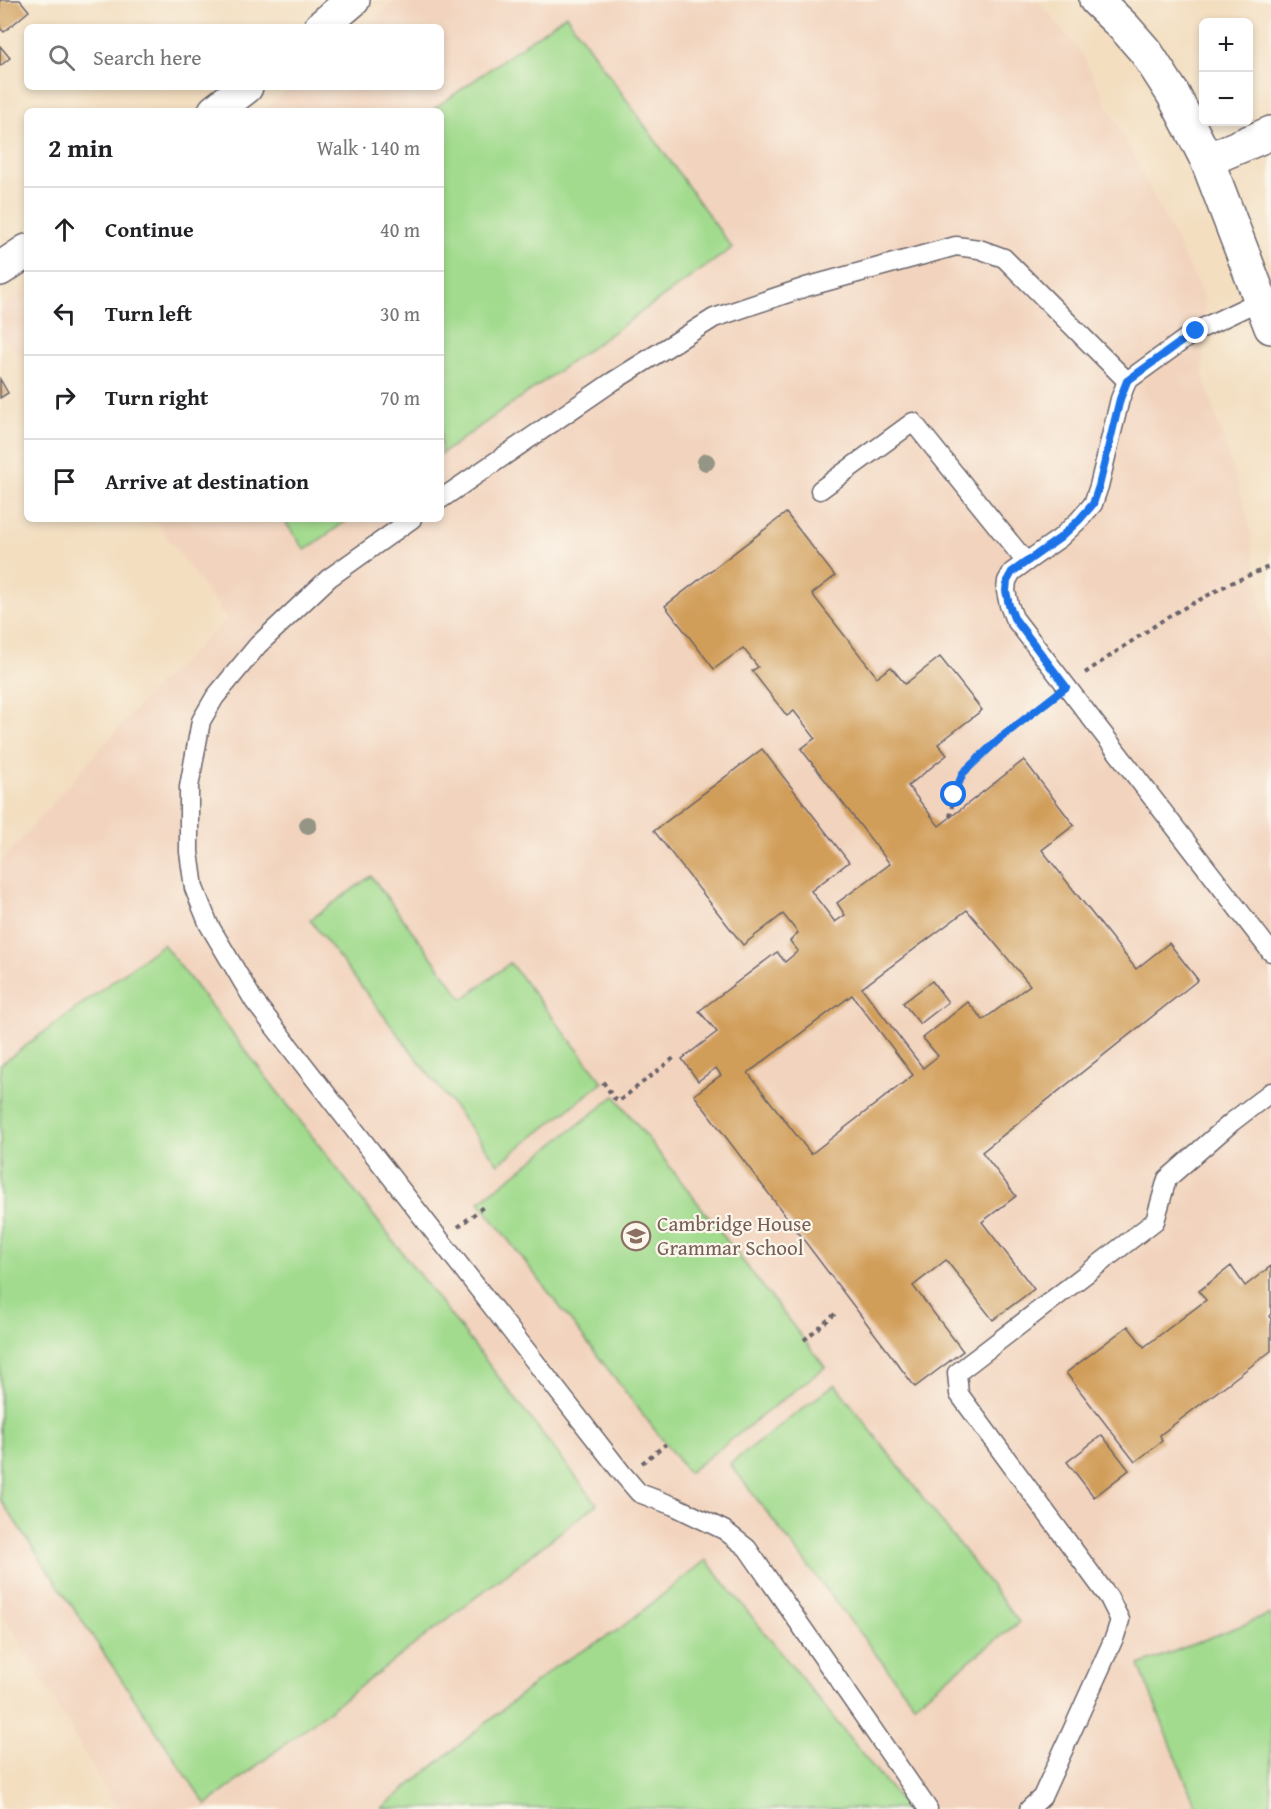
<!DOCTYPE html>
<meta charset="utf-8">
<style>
body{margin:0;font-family:"Gentium Book Plus",serif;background:#f6f6f6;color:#202124}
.controls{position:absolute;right:18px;top:18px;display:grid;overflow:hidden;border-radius:9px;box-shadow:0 3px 9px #0003}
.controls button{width:54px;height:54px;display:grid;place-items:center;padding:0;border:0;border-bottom:2px solid #e0e0e0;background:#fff;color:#202124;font:30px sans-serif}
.stop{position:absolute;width:18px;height:18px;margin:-14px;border:4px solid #1a73e8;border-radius:50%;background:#fff}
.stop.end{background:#1a73e8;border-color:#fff;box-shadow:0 2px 6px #0008}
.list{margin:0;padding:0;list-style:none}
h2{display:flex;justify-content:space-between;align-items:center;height:78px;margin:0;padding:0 24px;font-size:26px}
h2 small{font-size:20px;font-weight:400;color:#757577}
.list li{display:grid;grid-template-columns:39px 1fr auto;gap:18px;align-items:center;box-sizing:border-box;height:84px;padding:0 24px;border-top:2px solid #e0e0e0}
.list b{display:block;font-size:22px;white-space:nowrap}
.list em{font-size:20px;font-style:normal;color:#757577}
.icon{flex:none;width:33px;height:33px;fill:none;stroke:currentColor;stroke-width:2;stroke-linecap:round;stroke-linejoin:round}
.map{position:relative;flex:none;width:1271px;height:1809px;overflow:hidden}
.search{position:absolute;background:#fff;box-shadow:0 3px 9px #0003;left:24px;top:24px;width:420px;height:66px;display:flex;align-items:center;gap:15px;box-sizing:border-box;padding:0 21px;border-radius:9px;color:#757577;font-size:22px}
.panel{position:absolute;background:#fff;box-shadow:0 3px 9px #0003;left:24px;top:108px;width:420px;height:414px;border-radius:9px}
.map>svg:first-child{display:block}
</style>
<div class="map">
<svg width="1271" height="1809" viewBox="0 0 1271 1809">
<rect width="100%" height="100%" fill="#fbf7ec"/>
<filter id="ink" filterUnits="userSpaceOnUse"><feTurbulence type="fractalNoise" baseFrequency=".0167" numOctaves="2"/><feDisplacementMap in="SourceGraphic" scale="12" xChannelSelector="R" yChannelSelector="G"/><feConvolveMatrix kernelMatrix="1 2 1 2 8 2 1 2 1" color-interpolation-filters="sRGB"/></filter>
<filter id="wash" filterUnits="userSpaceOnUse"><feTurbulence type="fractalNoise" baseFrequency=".008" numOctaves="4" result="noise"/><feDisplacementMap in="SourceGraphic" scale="24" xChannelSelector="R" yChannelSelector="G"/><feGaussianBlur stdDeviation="1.35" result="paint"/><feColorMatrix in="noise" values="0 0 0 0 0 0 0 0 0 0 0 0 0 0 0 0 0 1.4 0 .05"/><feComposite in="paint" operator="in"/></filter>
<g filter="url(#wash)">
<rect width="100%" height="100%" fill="#f3dec0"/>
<!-- built -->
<g fill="#f2d4be">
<polygon points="396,0 1037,0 1081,52 1204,296 1203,375 1249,520 1264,628 1271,653 1271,1809 117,1809 0,1608 0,863 152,690 227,619 154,519 441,519 441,111 261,111 291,87 441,87 441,27 364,27"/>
<polygon points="27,288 27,363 0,335 0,308"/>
</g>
<!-- green -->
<g fill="#a2db8e" stroke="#627e64" stroke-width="1.5">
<polygon points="566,15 732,248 441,454 441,111 431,111"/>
<polygon points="283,519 349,519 305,550"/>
<polygon points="371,876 463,999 510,963 603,1082 498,1164 310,920"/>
<polygon points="163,944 597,1504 206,1805 0,1499 0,1065"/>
<polygon points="615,1096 825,1367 688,1473 479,1202"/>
<polygon points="835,1384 1019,1622 914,1704 730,1464"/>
<polygon points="706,1560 907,1809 382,1808 556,1666 617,1631"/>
<polygon points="1271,1614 1271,1809 1197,1809 1139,1665"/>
</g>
<g id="blocks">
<!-- building -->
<g fill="#d19e5a" fill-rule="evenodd">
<polygon points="0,0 20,0 29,11 4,32 0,28"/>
<polygon points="0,46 10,58 0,66"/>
<polygon points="0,379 8,393 0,398"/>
<path d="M786 513 835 576 812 594 877 677 891 667 905 684 940 657 982 710 938 744 947 755 908 786 939 826 1024 760 1074 825 1042 850 1079 897 1136 969 1169 943 1198 980 982 1152 1016 1196 982 1222 1034 1289 993 1320 946 1260 913 1286 963 1351 915 1387 694 1095 721 1075 716 1068 698 1081 682 1059 717 1032 699 1011 777 952 785 962 798 951 790 941 798 933 783 914 743 945 654 831 762 749 849 862 811 891 835 922 845 915 837 903 890 864 801 749 815 738 794 711 787 716 752 671 758 667 743 648 714 669 665 606ZM967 910 1030 985 983 1020 968 1002 923 1038 938 1056 923 1068 862 988ZM852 995 913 1075 811 1154 748 1073Z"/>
<polygon points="932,981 948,1002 920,1024 903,1003"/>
<polygon points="1231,1266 1245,1286 1271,1266 1271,1314 1269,1316 1271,1319 1271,1351 1160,1435 1162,1441 1135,1462 1066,1373 1128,1326 1144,1347 1206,1300 1199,1291"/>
<polygon points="1102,1435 1129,1470 1094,1497 1067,1462"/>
</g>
</g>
</g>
<g filter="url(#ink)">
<use href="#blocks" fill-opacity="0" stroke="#6b646a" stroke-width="1.5"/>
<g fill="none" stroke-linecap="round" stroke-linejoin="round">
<!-- service casing -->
<g stroke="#6b646a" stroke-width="21">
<g id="service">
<polyline points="1261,300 1196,331 1127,381 1120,399 1099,486 1093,504 1079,520 1060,538 1012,572 1007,581 1006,591 1009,605 1014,618 1271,952"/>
<polyline points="820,490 913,422 1026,562"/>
<polyline points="441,499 612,382 714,318 806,287 956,246 979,249 1004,258 1127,381"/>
<polyline points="412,519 329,578 258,645 215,697 201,721 189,787 189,852 194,888 209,925 254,1001 621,1472 639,1493 674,1506 724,1530 747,1548 928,1809"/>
<polyline points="1029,1809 1042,1797 1115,1636 1120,1620 1109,1598 959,1394 957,1373 1155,1221 1167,1179 1232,1122 1271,1092"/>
</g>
</g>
<!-- minor casing -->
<g stroke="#6b646a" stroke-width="36">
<g id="minor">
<polyline points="1096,0 1125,28 1146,52 1173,94 1207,160 1271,327"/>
<polyline points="1207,160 1271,133"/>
</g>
</g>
<!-- primary casing -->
<g stroke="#6b646a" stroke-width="36">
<g id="primary">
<polyline points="321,27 353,0"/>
<polyline points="215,111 246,87"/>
<polyline points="0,269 27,251"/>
</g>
</g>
<!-- path -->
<g stroke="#6b646a" stroke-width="4" stroke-dasharray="4.5 4.5" stroke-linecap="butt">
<polyline points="1085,673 1169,616 1231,583 1271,566"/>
<polyline points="950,817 954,795 963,773 999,739 1048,701"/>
<polyline points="603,1082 614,1098 619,1101 675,1057"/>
<polyline points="458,1227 483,1207"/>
<polyline points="804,1340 835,1314"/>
<polyline points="642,1463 666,1444"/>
</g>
<!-- service -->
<use href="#service" stroke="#fff" stroke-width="18"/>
<!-- minor -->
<use href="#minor" stroke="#fff" stroke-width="33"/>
<!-- primary -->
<use href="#primary" stroke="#fff" stroke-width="33"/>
</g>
<!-- trees -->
<g fill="#959585">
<circle cx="706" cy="462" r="9"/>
<circle cx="308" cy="825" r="9"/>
</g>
</g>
<g fill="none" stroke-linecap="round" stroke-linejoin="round" filter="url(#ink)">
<!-- route -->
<polyline stroke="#1a73e8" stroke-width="8" points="954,795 963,773 999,739 1066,687 1014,618 1009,605 1006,591 1007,581 1012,572 1060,538 1079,520 1093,504 1099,486 1120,399 1127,381 1196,331"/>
</g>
<!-- icons -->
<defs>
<g id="school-ring" transform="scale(1.5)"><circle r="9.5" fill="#fbf7ec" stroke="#8d6e63" stroke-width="1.5"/><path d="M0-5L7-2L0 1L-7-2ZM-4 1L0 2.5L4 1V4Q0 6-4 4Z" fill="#8d6e63"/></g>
</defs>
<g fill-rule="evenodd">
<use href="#school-ring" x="636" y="1236"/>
</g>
<g text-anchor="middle" stroke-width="4.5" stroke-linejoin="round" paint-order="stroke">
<!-- education labels -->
<g font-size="21" fill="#785e54" stroke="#fbf7ec" text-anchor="start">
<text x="657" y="1231">Cambridge House<tspan x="657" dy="24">Grammar School</tspan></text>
</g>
</g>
</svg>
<div class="controls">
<button>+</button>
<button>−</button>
</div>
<div class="stop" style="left:954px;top:795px"></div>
<div class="stop end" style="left:1196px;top:331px"></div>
<div class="search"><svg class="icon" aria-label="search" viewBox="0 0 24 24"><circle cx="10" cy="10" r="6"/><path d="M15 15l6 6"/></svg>Search here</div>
<section class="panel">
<h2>2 min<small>Walk · 140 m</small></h2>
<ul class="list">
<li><svg class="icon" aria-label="ahead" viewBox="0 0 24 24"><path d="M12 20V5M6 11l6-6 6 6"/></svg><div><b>Continue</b></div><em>40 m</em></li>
<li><svg class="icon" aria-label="left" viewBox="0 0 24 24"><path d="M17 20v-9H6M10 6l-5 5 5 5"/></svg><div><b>Turn left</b></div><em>30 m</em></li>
<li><svg class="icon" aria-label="right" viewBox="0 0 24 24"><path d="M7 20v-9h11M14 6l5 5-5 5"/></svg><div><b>Turn right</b></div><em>70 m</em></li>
<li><svg class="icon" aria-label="arrive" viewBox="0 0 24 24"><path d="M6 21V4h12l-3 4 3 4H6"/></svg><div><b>Arrive at destination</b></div></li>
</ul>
</section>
</div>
